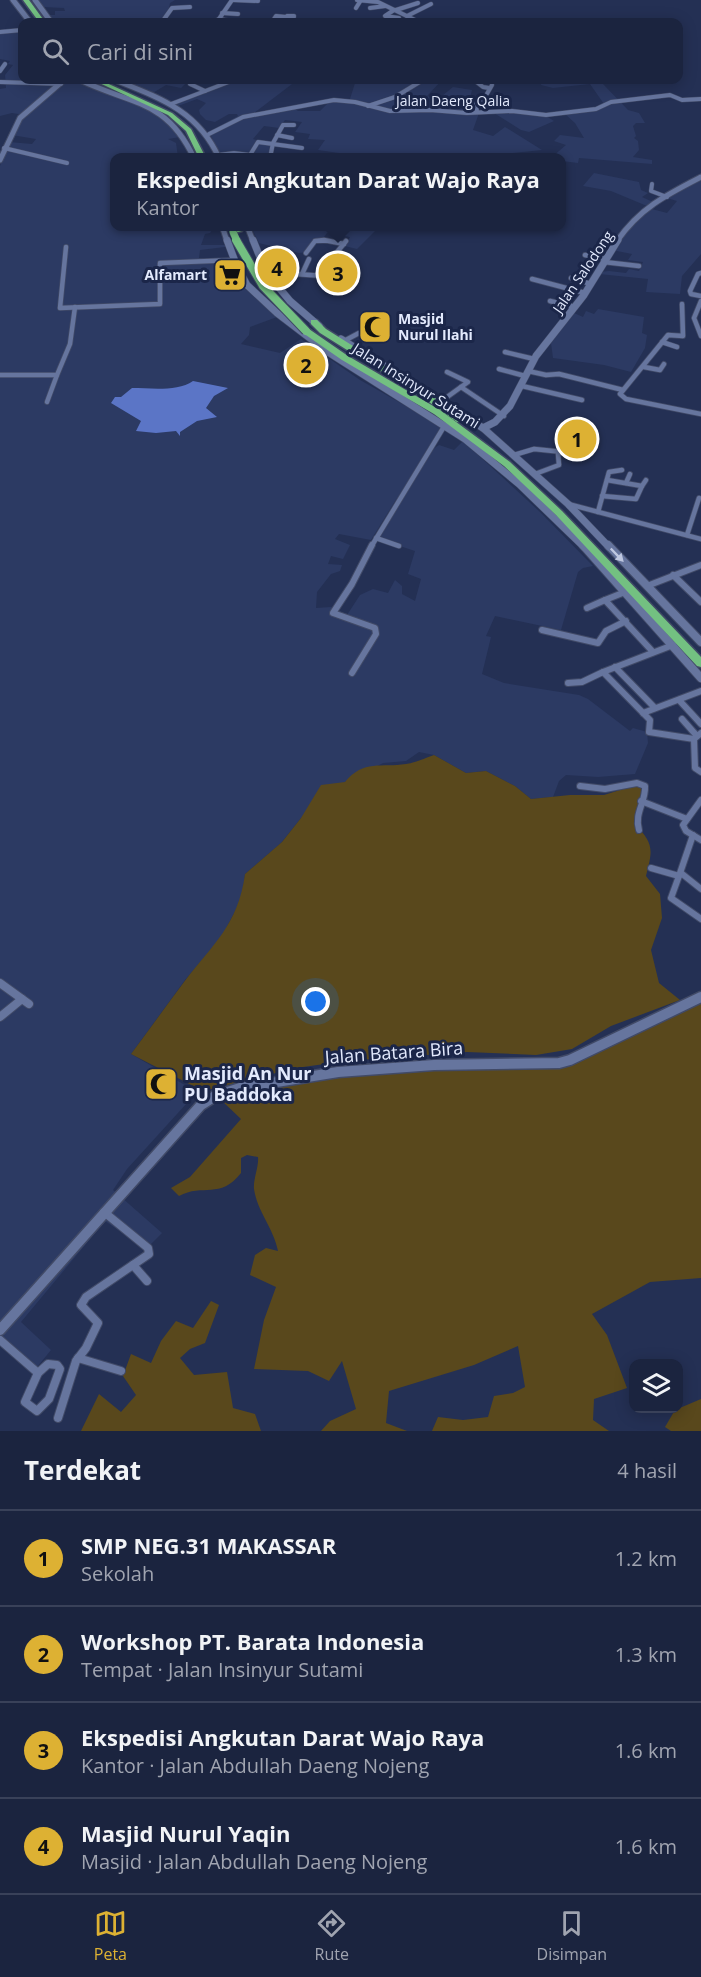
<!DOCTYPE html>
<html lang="id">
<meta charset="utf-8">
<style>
body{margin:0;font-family:"Open Sans",sans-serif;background:#28304a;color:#f1f3f6}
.controls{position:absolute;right:18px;bottom:18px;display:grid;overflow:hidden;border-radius:12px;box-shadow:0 3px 15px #0003}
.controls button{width:54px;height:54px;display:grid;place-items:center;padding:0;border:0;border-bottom:2px solid #394159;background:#1b243f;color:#f1f3f6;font:30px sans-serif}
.you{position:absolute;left:316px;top:1002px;width:21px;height:21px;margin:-15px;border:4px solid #fff;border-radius:50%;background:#1a73e8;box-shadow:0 0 0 9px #1a73e833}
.badge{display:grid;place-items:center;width:39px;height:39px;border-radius:50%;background:#ddb133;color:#111;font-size:20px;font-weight:700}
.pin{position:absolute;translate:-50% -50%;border:3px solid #fff;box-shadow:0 2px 6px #0006}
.popup{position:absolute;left:110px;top:153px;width:456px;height:78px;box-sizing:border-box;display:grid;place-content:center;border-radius:12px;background:#1b243f;filter:drop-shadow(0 2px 4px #0005);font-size:20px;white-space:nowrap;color:#a0a4b0}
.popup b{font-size:22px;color:#f1f3f6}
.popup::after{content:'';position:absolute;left:50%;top:100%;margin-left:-12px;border:12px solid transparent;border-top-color:#1b243f}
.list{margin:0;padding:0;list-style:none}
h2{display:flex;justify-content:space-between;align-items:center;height:78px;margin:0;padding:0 24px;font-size:26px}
h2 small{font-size:20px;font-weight:400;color:#a0a4b0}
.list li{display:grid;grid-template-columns:39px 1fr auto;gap:18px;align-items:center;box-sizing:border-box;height:96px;padding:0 24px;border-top:2px solid #394159}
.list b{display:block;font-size:22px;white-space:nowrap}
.list p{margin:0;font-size:20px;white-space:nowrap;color:#a0a4b0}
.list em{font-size:20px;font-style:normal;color:#a0a4b0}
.icon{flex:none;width:33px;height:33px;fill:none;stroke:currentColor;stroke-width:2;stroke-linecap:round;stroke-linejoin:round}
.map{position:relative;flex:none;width:701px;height:1431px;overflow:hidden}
.search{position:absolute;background:#1b243f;box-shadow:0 3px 15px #0003;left:18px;right:18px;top:18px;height:66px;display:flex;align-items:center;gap:15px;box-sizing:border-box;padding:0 21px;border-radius:12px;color:#a0a4b0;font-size:22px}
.sheet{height:462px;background:#1b243f}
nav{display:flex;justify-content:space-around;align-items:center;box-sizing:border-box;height:84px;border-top:2px solid #394159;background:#1b243f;font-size:16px;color:#a0a4b0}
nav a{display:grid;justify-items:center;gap:3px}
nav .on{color:#ddb133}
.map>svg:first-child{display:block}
</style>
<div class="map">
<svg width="701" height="1431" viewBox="0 0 701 1431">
<rect width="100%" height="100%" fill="#243054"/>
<!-- built -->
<g fill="#2c3a63" fill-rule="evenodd">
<polygon points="37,0 175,0 170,3 168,13 160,22 54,22 49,15 55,15 55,11 65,11 64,8 43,7"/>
<path d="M22 31V80H77L158 112 180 137 168 139 176 143 178 157 115 158V226L214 227 210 233 205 234 201 245H225V247L200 250 199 258 229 260 238 282 277 317 250 327 249 335 241 344 280 353 301 339 360 380 443 427 433 449 439 445 454 450 463 441 540 512 593 566 583 568 578 572 561 630 495 616 486 636 491 637 482 674 504 683 579 695 588 699 630 731 633 728 647 732 648 743 635 774 598 777 566 775 559 781 553 797 531 799 515 786 486 771 466 773 434 755 419 752 406 761 383 763 345 782 301 818 281 843 245 874 242 898 221 938 185 980 131 1054 197 1092 127 1169 113 1190 162 1233 146 1249 105 1221 21 1322 51 1350 33 1372 0 1346V166L9 142 32 144 36 139 12 135 25 115 12 113 0 116V89L6 88 5 75 13 65 8 64 10 61 0 59V33ZM397 498 379 539 415 551 408 574 421 579 415 601 402 594V586L395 580 388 593 373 589 360 595 347 615 331 607 316 608 317 592 331 574 340 571 342 565 328 564 331 556 343 559 350 545 335 539 339 534 371 540Z"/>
<polygon points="128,80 185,80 184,81 187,82 181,88 166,85 151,94 125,83"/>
<polygon points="236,80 317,80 311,84 296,81 254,113 295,109 298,111 320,111 330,101 349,102 356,80 442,80 427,96 437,100 453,87 472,90 470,98 474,101 475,112 479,113 473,130 493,136 505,127 542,150 513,153 498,158 378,158 339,153 318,150 325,140 308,139 310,134 295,132 302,122 285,120 279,128 264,126 253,139 271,145 269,157 221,157 209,132 238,116 237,114 229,114 215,122 206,120 200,114 199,110 206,103 197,99 178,106 170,102"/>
<polygon points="542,80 595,80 603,84 628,110 639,113 645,123 636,123 633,126 636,136 634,138 638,141 639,150 633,157 652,160 652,164 579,158 578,163 562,161 562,158 552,157 566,145 554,141 560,135 584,138 575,123 565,114 600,109 604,104 590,84 553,88 541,85"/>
<polygon points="509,111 546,116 554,121 529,132 521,130 494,113"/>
<polygon points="594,173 639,182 641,190 648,193 642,197 655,203 647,206 611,191 583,186"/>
<polygon points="701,178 701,254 682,276 680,294 646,292 648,279 599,274 600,272 609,271 626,273 629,269 639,271 643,262 628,260 632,254 612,250 648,208 667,213 677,201 667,198"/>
<polygon points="251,227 379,227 357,249 345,246 350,237 327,233 321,241 315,240 306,252 299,253 259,243"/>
<polygon points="598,309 644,317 642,333 647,335 645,348 631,372 604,365 553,358 551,343 554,335 574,313 583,317 586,311 594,314"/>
</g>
<!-- green -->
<g fill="#59481c">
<path d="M434 755 466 773 486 771 515 786 531 799 570 795H604L636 785 645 790 634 823C654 844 653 849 646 876L660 894 662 918 651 950 659 983 680 1000 611 1026 572 1049 536 1055 467 1052 346 1061 296 1068 203 1091 131 1054C149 1030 166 1006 184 982 213 944 238 925 245 874L282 842 301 818 321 785 345 782C364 759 381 768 406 764 415 763 425 758 434 755Z"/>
<path d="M701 994V1278L650 1282 592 1314 607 1335 627 1388 594 1399 593 1420 609 1431H432L438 1417 463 1420 488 1417 494 1396 513 1393 525 1387 518 1346 474 1365 389 1391 386 1423 407 1431H321L330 1421 356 1409 342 1361 329 1381 308 1371 254 1369 264 1320 276 1287 250 1275 255 1255 266 1248 278 1251C274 1229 257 1211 254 1189 253 1179 259 1167 258 1157L247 1155 241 1158V1173C220 1200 203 1183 179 1196L171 1188 190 1177 241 1119 220 1099 236 1098 265 1090V1083L275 1081 569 1061Z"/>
<polygon points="211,1301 219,1305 205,1343 190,1349 180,1358 194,1375 227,1372 233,1408 255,1414 261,1431 81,1431 99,1394 121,1412 136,1395 123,1376 131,1354 151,1363 161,1341 176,1321 193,1328"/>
<polygon points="701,1399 701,1431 671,1431 665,1427 675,1410"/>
</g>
<!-- water -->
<path fill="#5b75c6" d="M193 381 228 388 214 396 206 408 217 417 197 421 180 432V436L176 431 156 433 136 431 141 421 111 403 115 397H121L132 388C150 388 177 392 193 381Z"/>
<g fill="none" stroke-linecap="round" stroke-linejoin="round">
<!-- street-far3 casing -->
<g stroke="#414a67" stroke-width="5">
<g id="street-far3">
<polyline points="233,0 258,1"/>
<polyline points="357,0 378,2 415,20"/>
<polyline points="356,8 361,0"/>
<polyline points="370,8 385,6"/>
<polyline points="394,10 385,16 399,18"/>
<polyline points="396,10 418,3"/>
<polyline points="222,13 238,14"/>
<polyline points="407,16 431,4"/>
<polyline points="219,19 237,22"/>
<polyline points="162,22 172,8 190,7"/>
<polyline points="213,22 219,19 232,0"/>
<polyline points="272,22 276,16 286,17"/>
<polyline points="283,22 287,16 294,16 293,21 284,21"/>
<polyline points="0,32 22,30"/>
<polyline points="0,71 5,64"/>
<polyline points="474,80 483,87 489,88"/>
<polyline points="0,82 61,84"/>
<polyline points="190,84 205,91"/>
<polyline points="171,104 234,80"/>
<polyline points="368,106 395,97 423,80"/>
<polyline points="477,112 476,103 484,99 492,85"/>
<polyline points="209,134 243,117 334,100 355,102 390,111 430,110 467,113 512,111 546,115 596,109 611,102 670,95 682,100 701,99"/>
<polyline points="277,135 292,138"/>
<polyline points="4,148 67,163"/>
<polyline points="218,155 234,153 250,155 258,142 302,148"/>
<polyline points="270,158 273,143 283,125 294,125"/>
<polyline points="652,184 651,191 667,197"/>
<polyline points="315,241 330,241"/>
</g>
</g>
<!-- street-far2 casing -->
<g stroke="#414a67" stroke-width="6">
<g id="street-far2">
<polyline points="66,247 60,308 160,304 160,263 235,260"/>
<polyline points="306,253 315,241 324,240 344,244"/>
<polyline points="585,255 606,259"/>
<polyline points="604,262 639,266"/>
<polyline points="266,272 339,277"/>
<polyline points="701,273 698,274 690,291 691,294 701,296"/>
<polyline points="302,274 309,259"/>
<polyline points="323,275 329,262 346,241"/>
<polyline points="571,278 591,284"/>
<polyline points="532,279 585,293"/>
<polyline points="550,301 575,307"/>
<polyline points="701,301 694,318 701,336"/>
<polyline points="682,304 683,336 668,335 620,394 626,399 701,414"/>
<polyline points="344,341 359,333"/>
<polyline points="662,342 677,347"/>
<polyline points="505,352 534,359"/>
<polyline points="644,367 660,370 664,364"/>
<polyline points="499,369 525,376"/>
<polyline points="528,371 546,375 559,374 623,390"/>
<polyline points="447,372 468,382 461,387 504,416"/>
<polyline points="0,375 57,375 70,344 75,307"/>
<polyline points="522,386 582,400"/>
<polyline points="443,400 461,387"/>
<polyline points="47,402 57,375"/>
<polyline points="514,455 534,449 563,452"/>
<polyline points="535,474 559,465 558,453 562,452"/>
<polyline points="607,480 642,486 646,480"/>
<polyline points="626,483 630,474"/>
<polyline points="602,496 636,499 642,486"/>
<polyline points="568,504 701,539"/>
<polyline points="598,512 609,472 622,470"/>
<polyline points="687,535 699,498"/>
<polyline points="376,538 399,546"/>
<polyline points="371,547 445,425"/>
</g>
</g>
<!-- street-far1 casing -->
<g stroke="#414a67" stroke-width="8">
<g id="street-far1">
<polyline points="673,575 701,602"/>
<polyline points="647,586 701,565"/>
<polyline points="625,592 605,600 653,652"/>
<polyline points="587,608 605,600"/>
<polyline points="542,630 598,643 606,631 626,621"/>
<polyline points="615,667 655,708"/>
<polyline points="603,672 673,645"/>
<polyline points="352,673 376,634 375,628 333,613 352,584 372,545"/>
<polyline points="568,683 582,682 603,672 650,720 649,732 694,739"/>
<polyline points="679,700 701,724"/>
<polyline points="643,713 701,691"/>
<polyline points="682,719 697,736"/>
<polyline points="701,733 694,739 695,768 701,772"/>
<path d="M580 786 605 789 637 783 645 786C646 802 634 813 639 830"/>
<polyline points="701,800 683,825 686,831 701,840"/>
<polyline points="641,801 687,819"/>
<polyline points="651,868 679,876 671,898 701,919"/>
<polyline points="681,873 701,889"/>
<polyline points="679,876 693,835"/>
</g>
</g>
<!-- street casing -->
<g stroke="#414a67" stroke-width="10">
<g id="street">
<polyline points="0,983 29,1004"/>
<polyline points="0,1017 22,999"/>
<polyline points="133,1265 147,1281"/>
<polyline points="0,1340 38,1373"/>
<polyline points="78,1358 121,1371"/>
<polygon points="48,1364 57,1365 60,1369 49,1399 37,1411 25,1402 38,1373"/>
<polyline points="58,1418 76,1361 86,1348 98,1323 81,1305 86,1297 149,1254 148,1248 104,1212"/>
</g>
</g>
<!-- secondary-far3 casing -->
<g stroke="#414a67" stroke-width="7">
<g id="secondary-far3">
<polyline points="13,0 30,22"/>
<polyline points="35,0 51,22"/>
<path d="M80 80C132 105 166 99 194 158"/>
<path d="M115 80C160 98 198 111 219 158"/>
<polyline points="0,160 20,118 64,80"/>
<polyline points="222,226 227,241"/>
<polyline points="247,226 253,241"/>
<path d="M617 241C640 208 666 195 701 177"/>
</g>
</g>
<!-- secondary-far2 casing -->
<g stroke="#414a67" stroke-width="8">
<g id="secondary-far2">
<polyline points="227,240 236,264 247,285 277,313 328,352 465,439 519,484 584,547"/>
<polyline points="253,240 266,272 290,301 319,326"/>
<polyline points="341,339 483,428 568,504 609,547"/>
<polyline points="483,428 495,422 510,406 536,356 584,295 618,240"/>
</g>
</g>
<!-- secondary-far1 casing -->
<g stroke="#414a67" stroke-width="10">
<g id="secondary-far1">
<polyline points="583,545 701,678"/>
<polyline points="608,545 701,642"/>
</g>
</g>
<!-- secondary casing -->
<g stroke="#414a67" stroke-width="13">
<polyline id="secondary" points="0,1330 201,1105 215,1096 240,1088 338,1072 434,1065 559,1063 570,1060 701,997"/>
</g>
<!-- highway casing -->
<g stroke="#414a67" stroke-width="3">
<g id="highway">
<polygon points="23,0 29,0 45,22 39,22"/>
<polygon points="93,80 100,80 172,113 191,129 206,158 199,158 186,131 168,115"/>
<polygon points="233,226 241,226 242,231 235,233"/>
<polygon points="311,320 317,320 326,329 428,393 464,420 463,422 457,422 422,397 320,333 311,324"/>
<polygon points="303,329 309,329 348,356 440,410 510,462 562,511 701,657 701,667 697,666 556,515 504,466 434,414 342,360 303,333"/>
</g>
</g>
<!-- street-far3 -->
<use href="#street-far3" stroke="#66759e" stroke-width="4"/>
<!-- street-far2 -->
<use href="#street-far2" stroke="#66759e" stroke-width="4.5"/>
<!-- street-far1 -->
<use href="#street-far1" stroke="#66759e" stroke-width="6"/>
<!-- street -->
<use href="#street" stroke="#66759e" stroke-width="8"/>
<!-- secondary-far3 -->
<use href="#secondary-far3" stroke="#66759e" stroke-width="5"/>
<!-- secondary-far2 -->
<use href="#secondary-far2" stroke="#66759e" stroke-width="7"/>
<!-- secondary-far1 -->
<use href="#secondary-far1" stroke="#66759e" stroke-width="8"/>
<!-- secondary -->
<use href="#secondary" stroke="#66759e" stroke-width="10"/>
<!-- highway -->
<use href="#highway" fill="#73c081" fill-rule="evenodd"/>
<!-- highway-bridge-far1 casing -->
<g stroke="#414a67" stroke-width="8" stroke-linecap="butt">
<polyline id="highway-bridge-far1" points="233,232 237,241"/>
</g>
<!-- highway-bridge casing -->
<g stroke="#414a67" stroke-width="10" stroke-linecap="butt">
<polyline id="highway-bridge" points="236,240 263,286 306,331"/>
</g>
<!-- highway-bridge-far1 -->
<use href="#highway-bridge-far1" stroke="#73c081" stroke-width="7"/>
<!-- highway-bridge -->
<use href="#highway-bridge" stroke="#73c081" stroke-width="8"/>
</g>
<!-- one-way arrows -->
<defs><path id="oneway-solid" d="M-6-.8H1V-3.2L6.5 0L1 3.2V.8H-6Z" transform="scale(1.5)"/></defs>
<use fill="#bec7e0" href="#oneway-solid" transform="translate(617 555) rotate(46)"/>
<!-- icons -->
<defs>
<g id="supermarket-square" transform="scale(1.725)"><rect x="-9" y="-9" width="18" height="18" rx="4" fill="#ddb133" stroke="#1b2649"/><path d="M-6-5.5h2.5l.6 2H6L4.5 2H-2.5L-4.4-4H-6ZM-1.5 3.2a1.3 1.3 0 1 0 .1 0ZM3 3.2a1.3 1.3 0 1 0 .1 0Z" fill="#111"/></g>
<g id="mosque-square" transform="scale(1.725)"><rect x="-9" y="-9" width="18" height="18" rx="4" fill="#ddb133" stroke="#1b2649"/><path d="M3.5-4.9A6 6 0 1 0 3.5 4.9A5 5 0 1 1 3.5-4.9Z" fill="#111"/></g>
</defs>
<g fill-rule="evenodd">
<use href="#supermarket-square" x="230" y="275"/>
<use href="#mosque-square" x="375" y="327"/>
<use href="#mosque-square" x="161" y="1084"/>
</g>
<g text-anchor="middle" stroke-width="6" stroke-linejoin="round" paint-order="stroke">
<!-- far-street labels -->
<g font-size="14" fill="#e3eafd" stroke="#1b2649">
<text x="453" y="106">Jalan Daeng Qalia</text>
<text transform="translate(583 272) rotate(-56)" y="5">Jalan Salodong</text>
</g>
<!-- far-poi labels -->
<g font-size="14" font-weight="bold" fill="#e3eafd" stroke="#1b2649" text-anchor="end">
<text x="207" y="280">Alfamart</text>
<text x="398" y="324" text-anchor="start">Masjid<tspan x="398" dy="16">Nurul Ilahi</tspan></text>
</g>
<!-- street labels -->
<g font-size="15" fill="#e3eafd" stroke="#1b2649">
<text transform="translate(416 386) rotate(32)" y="5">Jalan Insinyur Sutami</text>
</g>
<!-- near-street labels -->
<g font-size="18" fill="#e3eafd" stroke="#1b2649">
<text transform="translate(394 1053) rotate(-4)" y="6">Jalan Batara Bira</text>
</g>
<!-- near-poi labels -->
<g font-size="18" font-weight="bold" fill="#e3eafd" stroke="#1b2649" text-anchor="start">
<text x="184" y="1080">Masjid An Nur<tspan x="184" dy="21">PU Baddoka</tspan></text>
</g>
</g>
</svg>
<div class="controls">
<button><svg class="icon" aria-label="layers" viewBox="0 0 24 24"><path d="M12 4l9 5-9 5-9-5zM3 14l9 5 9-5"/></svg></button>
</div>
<div class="you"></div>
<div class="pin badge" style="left:577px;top:439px">1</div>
<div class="pin badge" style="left:306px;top:365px">2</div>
<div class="pin badge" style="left:338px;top:273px">3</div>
<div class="popup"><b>Ekspedisi Angkutan Darat Wajo Raya</b>Kantor</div>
<div class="pin badge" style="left:277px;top:268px">4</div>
<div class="search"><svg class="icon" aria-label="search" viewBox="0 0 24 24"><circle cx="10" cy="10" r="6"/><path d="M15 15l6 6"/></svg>Cari di sini</div>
</div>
<section class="sheet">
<h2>Terdekat<small>4 hasil</small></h2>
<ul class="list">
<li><span class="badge">1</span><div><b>SMP NEG.31 MAKASSAR</b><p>Sekolah</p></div><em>1.2 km</em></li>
<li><span class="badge">2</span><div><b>Workshop PT. Barata Indonesia</b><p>Tempat · Jalan Insinyur Sutami</p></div><em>1.3 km</em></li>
<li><span class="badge">3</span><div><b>Ekspedisi Angkutan Darat Wajo Raya</b><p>Kantor · Jalan Abdullah Daeng Nojeng</p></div><em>1.6 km</em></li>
<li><span class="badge">4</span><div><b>Masjid Nurul Yaqin</b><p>Masjid · Jalan Abdullah Daeng Nojeng</p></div><em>1.6 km</em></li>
</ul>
</section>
<nav>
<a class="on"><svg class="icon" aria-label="map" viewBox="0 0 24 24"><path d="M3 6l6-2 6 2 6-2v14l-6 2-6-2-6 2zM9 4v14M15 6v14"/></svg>Peta</a>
<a><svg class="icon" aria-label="directions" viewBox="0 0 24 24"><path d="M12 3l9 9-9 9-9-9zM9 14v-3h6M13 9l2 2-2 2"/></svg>Rute</a>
<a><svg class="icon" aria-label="saved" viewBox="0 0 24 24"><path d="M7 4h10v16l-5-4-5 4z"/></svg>Disimpan</a>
</nav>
